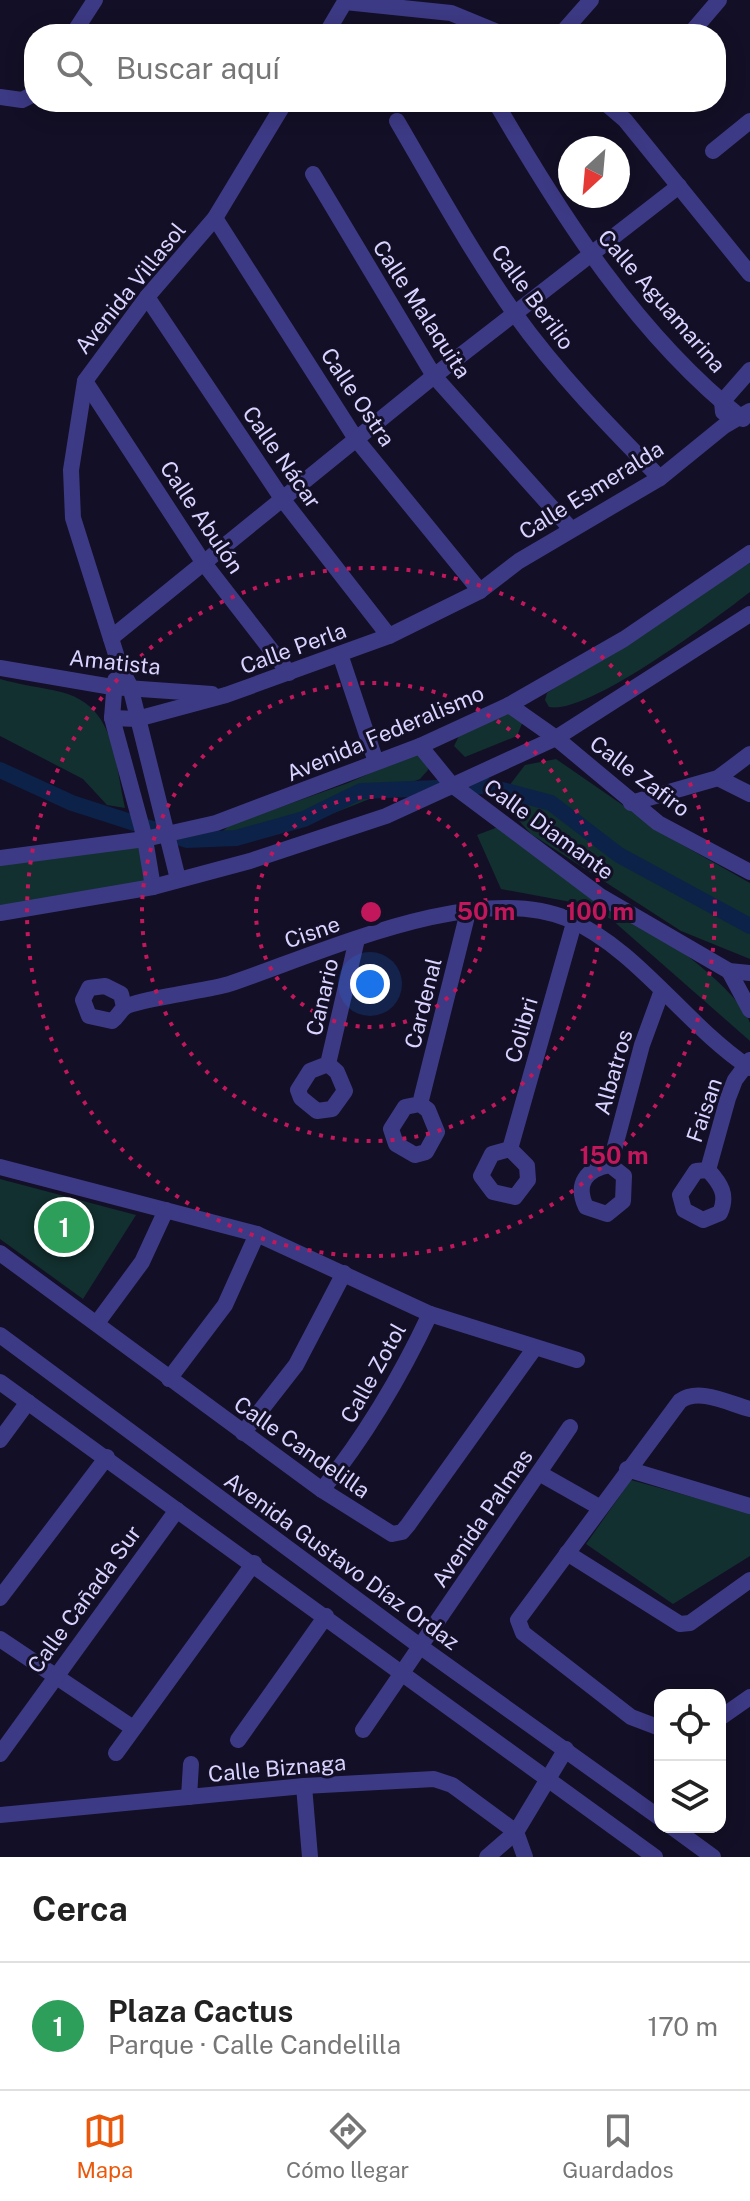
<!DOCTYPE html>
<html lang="es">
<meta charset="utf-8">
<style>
body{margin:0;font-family:"Public Sans",sans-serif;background:#f6f6f6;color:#222}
.controls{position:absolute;right:24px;bottom:24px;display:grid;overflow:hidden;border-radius:16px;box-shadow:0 4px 20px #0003}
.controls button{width:72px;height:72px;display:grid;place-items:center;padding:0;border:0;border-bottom:2px solid #e0e0e0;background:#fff;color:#222;font:40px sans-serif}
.compass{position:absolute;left:558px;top:136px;width:72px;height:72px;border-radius:50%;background:#fff;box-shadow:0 4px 20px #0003;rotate:206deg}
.you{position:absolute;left:370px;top:984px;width:28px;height:28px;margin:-20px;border:6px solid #fff;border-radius:50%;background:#1a73e8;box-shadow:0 0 0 12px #1a73e833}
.badge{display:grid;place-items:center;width:52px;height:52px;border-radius:50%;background:#ea580c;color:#fff;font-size:26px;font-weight:700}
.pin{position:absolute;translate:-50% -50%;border:4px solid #fff;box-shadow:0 2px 8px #0006}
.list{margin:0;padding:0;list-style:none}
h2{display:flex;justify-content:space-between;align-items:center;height:104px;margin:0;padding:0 32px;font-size:34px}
h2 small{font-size:26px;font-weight:400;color:#767676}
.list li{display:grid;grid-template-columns:52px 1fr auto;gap:24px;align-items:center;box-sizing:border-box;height:128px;padding:0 32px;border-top:2px solid #e0e0e0}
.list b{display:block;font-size:30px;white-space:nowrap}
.list p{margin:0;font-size:26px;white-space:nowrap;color:#767676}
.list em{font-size:26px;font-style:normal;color:#767676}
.icon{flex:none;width:44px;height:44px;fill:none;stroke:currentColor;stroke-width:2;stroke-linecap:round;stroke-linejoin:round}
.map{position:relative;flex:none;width:750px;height:1857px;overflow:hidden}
.search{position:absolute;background:#fff;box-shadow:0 4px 20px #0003;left:24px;right:24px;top:24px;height:88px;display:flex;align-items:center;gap:20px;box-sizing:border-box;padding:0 28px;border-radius:32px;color:#767676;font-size:30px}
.sheet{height:232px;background:#fff}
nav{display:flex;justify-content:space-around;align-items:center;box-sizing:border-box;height:112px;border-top:2px solid #e0e0e0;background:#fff;font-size:22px;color:#767676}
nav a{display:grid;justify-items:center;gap:4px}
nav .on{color:#ea580c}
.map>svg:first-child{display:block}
</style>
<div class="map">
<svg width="750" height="1857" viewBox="0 0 750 1857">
<rect width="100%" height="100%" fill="#130f26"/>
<!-- green -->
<g fill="#12302f">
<path d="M750 563V592C715 619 588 715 549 707L545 700 547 693Z"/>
<path d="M0 679C20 685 41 687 61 692 116 706 114 760 125 808L107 805 83 779 0 736Z"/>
<polygon points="507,711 523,721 517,736 465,757 454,746 459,736"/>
<polygon points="416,753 427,763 428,770 420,779 319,819 235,846 225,845 219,834 230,825 348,783"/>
<polygon points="556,759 672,839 750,883 750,959 681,931 531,834 512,813 509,786 525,765"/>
<path d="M498 827C549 862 733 970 750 1023 750 1028 750 1036 750 1041L611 919 571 902 501 889 477 835Z"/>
<polygon points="145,839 152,886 0,912 0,858"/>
<polygon points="0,1179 136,1215 83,1299 0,1239"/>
<polygon points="631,1480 750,1513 750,1556 673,1604 586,1544"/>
</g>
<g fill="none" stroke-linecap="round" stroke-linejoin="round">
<!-- canal -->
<polyline stroke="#0c2248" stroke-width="16" points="0,770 72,803 187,840 236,838 304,819 361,791 487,786 551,803 619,855 750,926"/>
<!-- minor -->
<g stroke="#3d3a85" stroke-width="16">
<polyline points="345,2 451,13 502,34"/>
<polyline points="73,34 95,0"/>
<polyline points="326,34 346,0"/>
<polyline points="561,34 591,0"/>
<polyline points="690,34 719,0"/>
<polyline points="0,97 22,100 34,94"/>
<polyline points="604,102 625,120 750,274"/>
<path d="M496 103C563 218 637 335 743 419"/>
<path d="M397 121C435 186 471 252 515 314 558 374 609 426 660 478"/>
<polyline points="713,151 750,121"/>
<polyline points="313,174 434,376 571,529"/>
<polyline points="215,218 356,439 480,591"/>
<polyline points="147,297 283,500 389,636"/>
<polyline points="85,381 203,562 289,673"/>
<polyline points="723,412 722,402 750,370"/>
<polyline points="111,638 434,376 679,186"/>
<polyline points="340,654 376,762"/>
<polyline points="0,668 112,687 212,694"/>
<polyline points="115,680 112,718 145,839 153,887"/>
<polyline points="509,705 556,738 658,823 750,872"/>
<polyline points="112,718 137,719 226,695 389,636 480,591 519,561 660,478 724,426 750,411"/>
<polyline points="420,746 451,784 600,896 729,971 750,973"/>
<polyline points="718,778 750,794"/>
<polyline points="631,803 718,778 750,754"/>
<polyline points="0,858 145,839 216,823 420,746 509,705 624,639 750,553"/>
<polyline points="178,879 130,686 120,667 73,518 71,470 85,381 147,297 215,218 285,102"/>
<polyline points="0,913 153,887 250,861 386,816 556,738 750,614"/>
<polyline points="729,971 750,1010"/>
<path d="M124 1007 121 994 105 986 89 988 83 1000 89 1016 112 1021C118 1017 119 1012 124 1008 132 1000 211 990 229 984 319 954 476 880 568 919 638 949 686 1026 750 1068"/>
<polyline points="328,1064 310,1071 298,1090 301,1098 317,1111 332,1109 345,1091 337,1072 328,1064 357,939"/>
<polyline points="420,1104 405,1107 391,1129 396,1144 415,1155 426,1152 437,1132 428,1110 420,1104 468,912"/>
<polyline points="510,1149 492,1154 481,1176 493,1192 515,1197 528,1180 527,1166 510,1149 574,923"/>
<path d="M610 1165C586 1169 575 1184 586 1207L607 1214 623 1201 624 1176 610 1165 642 1045 661 993"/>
<polyline points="0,1167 257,1234 430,1314 577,1360"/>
<path d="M708 1170 696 1171 680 1195 684 1210 703 1220 720 1213C728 1195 721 1184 708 1170L728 1098 735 1080 750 1060"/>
<polyline points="0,1253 322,1490 392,1534 402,1532 408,1525 534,1349"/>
<polyline points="97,1323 142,1262 166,1210"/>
<polyline points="0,1335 421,1647 660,1818"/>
<polyline points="169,1379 225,1305 257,1234"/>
<polyline points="0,1382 655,1857"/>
<polyline points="243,1433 296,1365 344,1273"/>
<polyline points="0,1440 28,1402"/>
<polyline points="627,1469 750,1506"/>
<polyline points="539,1473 599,1507"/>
<path d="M322 1490C366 1435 400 1378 430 1314"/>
<polyline points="567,1553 680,1624 690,1623 750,1580"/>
<polyline points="0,1598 107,1457"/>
<polyline points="0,1639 133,1728"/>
<polyline points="720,1718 750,1697"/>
<path d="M660 1728 631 1717 523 1633 518 1620 680 1401C699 1387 730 1404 750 1409"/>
<polyline points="363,1730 570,1427"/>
<polyline points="238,1740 326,1616"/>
<polyline points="116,1753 254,1563"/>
<polyline points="0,1754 177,1510"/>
<polyline points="304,1786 310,1857"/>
<polyline points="189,1797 191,1764"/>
<polyline points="0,1815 304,1786 434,1779 452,1785 516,1832 525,1857"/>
<polyline points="672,1827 713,1857"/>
<polyline points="487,1857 516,1832 566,1749"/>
</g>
</g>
<!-- distance rings -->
<g fill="none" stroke="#c2185b" stroke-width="4" stroke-dasharray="4 8">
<circle cx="371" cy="912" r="115"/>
<circle cx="371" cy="912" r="229"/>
<circle cx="371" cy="912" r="344"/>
</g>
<g text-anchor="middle" stroke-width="6" stroke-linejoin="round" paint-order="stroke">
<!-- street labels -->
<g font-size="22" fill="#d9d4ff" stroke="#130f26">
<text transform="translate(130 288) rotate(-51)" y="8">Avenida Villasol</text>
<text transform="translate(533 297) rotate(54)" y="8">Calle Berilio</text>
<text transform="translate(662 301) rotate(49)" y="8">Calle Aguamarina</text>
<text transform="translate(422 309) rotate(57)" y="8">Calle Malaquita</text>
<text transform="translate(358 397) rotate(56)" y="8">Calle Ostra</text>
<text transform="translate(282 457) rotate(55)" y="8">Calle Nácar</text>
<text transform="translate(591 490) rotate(-32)" y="8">Calle Esmeralda</text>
<text transform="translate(202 517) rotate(56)" y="8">Calle Abulón</text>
<text transform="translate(293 648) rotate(-20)" y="8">Calle Perla</text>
<text transform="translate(115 662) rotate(6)" y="8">Amatista</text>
<text transform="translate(385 733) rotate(-23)" y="8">Avenida Federalismo</text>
<text transform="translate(640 776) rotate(37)" y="8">Calle Zafiro</text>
<text transform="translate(549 829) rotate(36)" y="8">Calle Diamante</text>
<text transform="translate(312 932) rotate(-19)" y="8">Cisne</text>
<text transform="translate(322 997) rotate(-77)" y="8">Canario</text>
<text transform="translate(423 1003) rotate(-76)" y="8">Cardenal</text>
<text transform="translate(521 1030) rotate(-74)" y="8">Colibri</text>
<text transform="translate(613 1072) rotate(-74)" y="8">Albatros</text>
<text transform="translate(704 1110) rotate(-71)" y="8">Faisan</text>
<text transform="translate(373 1373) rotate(-61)" y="8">Calle Zotol</text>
<text transform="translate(302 1447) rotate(35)" y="8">Calle Candelilla</text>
<text transform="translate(482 1518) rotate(-56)" y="8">Avenida Palmas</text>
<text transform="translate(342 1561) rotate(36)" y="8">Avenida Gustavo Díaz Ordaz</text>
<text transform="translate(84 1599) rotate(-54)" y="8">Calle Cañada Sur</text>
<text transform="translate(277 1768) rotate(-5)" y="8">Calle Biznaga</text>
</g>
</g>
<circle cx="371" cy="912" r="12" fill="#c2185b" stroke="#130f26" stroke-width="4"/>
<g font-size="24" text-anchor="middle" font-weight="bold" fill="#c2185b" stroke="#130f26" stroke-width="6" stroke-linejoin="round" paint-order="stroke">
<text x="486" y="920">50 m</text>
<text x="600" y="920">100 m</text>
<text x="614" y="1164">150 m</text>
</g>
</svg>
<div class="controls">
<button><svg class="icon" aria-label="locate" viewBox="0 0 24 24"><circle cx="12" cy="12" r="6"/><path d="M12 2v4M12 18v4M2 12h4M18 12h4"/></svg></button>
<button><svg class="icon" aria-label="layers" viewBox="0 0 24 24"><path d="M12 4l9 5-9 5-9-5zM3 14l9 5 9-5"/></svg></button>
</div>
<svg class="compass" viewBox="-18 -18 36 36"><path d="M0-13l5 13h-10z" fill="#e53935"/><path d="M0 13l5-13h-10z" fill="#767676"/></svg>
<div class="you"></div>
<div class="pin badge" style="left:64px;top:1227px;background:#2e9e5b">1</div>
<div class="search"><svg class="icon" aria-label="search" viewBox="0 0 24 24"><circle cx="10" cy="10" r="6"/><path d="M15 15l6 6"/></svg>Buscar aquí</div>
</div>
<section class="sheet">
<h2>Cerca<small></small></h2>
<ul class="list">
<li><span class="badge" style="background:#2e9e5b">1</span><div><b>Plaza Cactus</b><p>Parque · Calle Candelilla</p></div><em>170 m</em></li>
</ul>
</section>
<nav>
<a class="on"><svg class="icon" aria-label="map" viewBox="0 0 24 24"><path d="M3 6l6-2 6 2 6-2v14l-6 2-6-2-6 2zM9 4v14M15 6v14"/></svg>Mapa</a>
<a><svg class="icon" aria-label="directions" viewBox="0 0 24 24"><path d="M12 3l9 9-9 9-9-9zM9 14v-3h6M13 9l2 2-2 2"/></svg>Cómo llegar</a>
<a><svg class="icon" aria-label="saved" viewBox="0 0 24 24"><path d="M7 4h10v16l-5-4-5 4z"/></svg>Guardados</a>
</nav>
